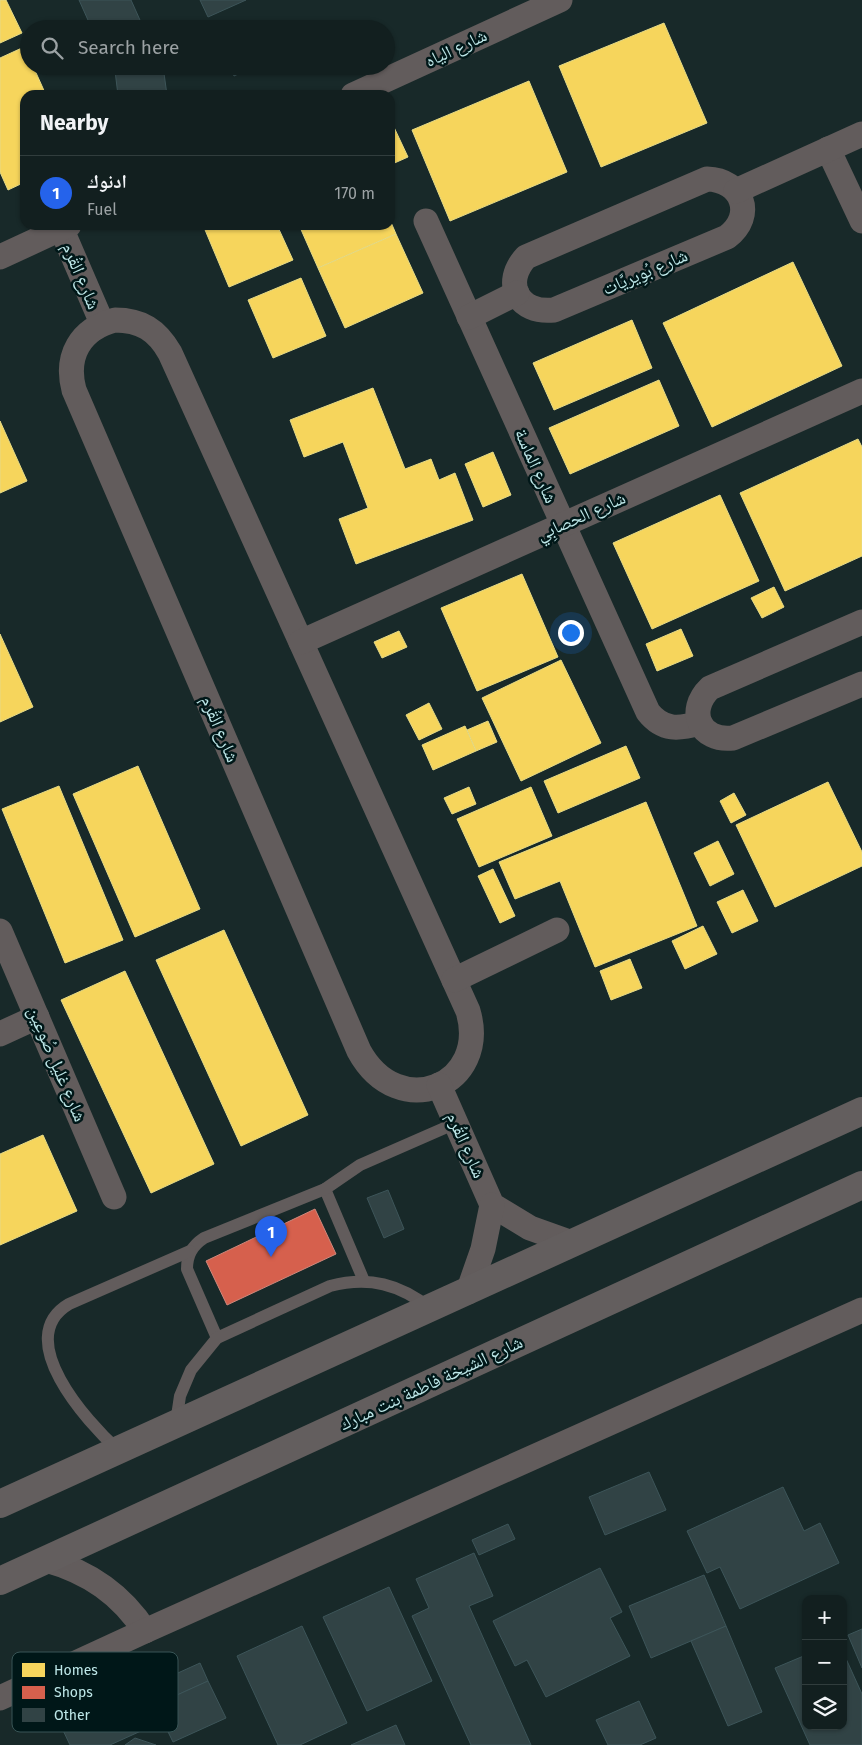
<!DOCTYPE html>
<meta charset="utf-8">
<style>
body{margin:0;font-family:"Fira Sans","Noto Naskh Arabic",sans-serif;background:#1b2728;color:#f1f3f6}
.controls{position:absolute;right:15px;bottom:15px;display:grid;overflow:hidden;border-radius:10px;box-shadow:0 1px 4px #0004}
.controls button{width:45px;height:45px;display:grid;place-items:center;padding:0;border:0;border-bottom:1px solid #313d3d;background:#121f1f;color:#f1f3f6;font:25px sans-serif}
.you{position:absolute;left:570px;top:632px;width:18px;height:18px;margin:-12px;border:4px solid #fff;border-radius:50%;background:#1a73e8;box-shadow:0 0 0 8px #1a73e833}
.badge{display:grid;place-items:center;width:32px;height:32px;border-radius:50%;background:#2563eb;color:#fff;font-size:16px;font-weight:700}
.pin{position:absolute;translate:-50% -41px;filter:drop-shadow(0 1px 2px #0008)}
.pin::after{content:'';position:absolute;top:26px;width:18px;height:15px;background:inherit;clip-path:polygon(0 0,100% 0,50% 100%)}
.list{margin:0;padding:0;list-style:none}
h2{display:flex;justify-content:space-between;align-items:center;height:65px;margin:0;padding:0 20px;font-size:21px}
h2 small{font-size:16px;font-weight:400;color:#9ca2a4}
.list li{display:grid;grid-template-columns:32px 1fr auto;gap:15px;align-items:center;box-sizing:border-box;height:75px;padding:0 20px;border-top:1px solid #313d3d}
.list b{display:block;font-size:19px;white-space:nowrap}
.list p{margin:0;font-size:16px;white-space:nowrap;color:#9ca2a4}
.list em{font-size:16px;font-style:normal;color:#9ca2a4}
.icon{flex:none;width:28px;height:28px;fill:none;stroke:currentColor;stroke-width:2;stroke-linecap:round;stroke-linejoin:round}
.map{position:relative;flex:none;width:862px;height:1745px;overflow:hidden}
.search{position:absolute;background:#121f1f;box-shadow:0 1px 4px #0004;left:20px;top:20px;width:375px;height:55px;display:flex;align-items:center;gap:12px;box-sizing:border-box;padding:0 18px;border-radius:28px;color:#9ca2a4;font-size:19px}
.panel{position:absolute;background:#121f1f;box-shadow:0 1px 4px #0004;left:20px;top:90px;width:375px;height:140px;border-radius:15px}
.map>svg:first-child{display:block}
</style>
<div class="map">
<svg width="862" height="1745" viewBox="0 0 862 1745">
<rect width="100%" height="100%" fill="#182929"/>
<!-- homes -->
<g fill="#f6d55c" stroke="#e5da86">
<polygon points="0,0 6,0 22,33 0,43"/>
<polygon points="664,23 707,123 601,167 559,66"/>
<polygon points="24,47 29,58 29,66 33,66 46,95 25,95 25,182 8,190 0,172 0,58"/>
<polygon points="529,81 567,172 450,221 412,130"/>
<polygon points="392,123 408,157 390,165 390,124"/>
<polygon points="390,220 396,234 318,268 299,225 390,225"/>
<polygon points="203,225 277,225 293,260 229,287"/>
<polygon points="396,234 423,293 345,328 318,268"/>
<polygon points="793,262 842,366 712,427 663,323"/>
<polygon points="301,278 326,336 273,358 248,300"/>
<polygon points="632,320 652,368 554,410 533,363"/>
<polygon points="659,380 679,426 570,474 549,428"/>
<polygon points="373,388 405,469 431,459 439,480 455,473 473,520 356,564 339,519 368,508 343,442 304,457 290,420"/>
<polygon points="0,421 27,481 0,493"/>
<polygon points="858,439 862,447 862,556 785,591 740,493"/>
<polygon points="493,452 511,495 483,507 465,464"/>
<polygon points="720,495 759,581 652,629 613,543"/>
<polygon points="522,574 558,657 477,691 441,608"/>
<polygon points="774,587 784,607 762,618 751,598"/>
<polygon points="681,629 693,656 657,671 646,644"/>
<polygon points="399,631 407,647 382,658 374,642"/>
<polygon points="0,634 33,707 0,722"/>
<polygon points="561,660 601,743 521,781 482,698"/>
<polygon points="429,703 442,729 419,740 406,715"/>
<polygon points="488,721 497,742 476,751 467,730"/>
<polygon points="465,726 476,751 433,770 422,745"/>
<polygon points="626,746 640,778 558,813 544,781"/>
<polygon points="138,766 200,909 135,937 73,794"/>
<polygon points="828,782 862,852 862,866 775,907 736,825"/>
<polygon points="59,786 123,940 65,963 2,809"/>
<polygon points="469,787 476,804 452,814 444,798"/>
<polygon points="531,787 552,836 479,867 457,819"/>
<polygon points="734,793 746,815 731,823 720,801"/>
<polygon points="646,802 697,926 595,967 560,881 515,899 499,862"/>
<polygon points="718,841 734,874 710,886 694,853"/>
<polygon points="493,869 515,916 500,923 478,876"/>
<polygon points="743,890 758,921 732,933 717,902"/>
<polygon points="703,926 717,954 685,969 672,941"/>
<polygon points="224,930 308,1115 241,1146 156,960"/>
<polygon points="630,959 642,988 611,1000 600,971"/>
<polygon points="125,971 214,1164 151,1193 61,1000"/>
<polygon points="43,1135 77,1211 0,1245 0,1154"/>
</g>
<!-- shops -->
<polygon fill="#d6604d" stroke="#ce887c" points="315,1209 336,1254 227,1305 206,1261"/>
<!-- building -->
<g fill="#314345" stroke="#3d5559">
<polygon points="79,0 131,0 144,29 92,29"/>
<polygon points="200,0 246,0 208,17"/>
<polygon points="147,66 163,66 167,95 118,95 115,71"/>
<polygon points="230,66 255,66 234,76"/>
<polygon points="388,1190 404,1229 384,1238 367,1198"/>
<polygon points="649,1472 666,1510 605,1535 589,1497"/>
<polygon points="783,1487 804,1531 820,1523 839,1563 740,1609 720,1567 707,1573 687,1531"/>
<polygon points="508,1524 515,1539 479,1555 472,1540"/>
<polygon points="474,1553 493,1596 469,1606 531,1745 471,1745 412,1616 429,1608 416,1579"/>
<polygon points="600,1568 622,1612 610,1618 630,1656 546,1697 527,1660 515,1666 493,1621"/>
<polygon points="704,1575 726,1626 651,1658 629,1606"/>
<polygon points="389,1587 432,1681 367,1711 323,1617"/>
<polygon points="302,1626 347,1723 300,1745 278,1745 237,1656"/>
<polygon points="726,1626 762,1712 728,1726 691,1641"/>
<polygon points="862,1629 862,1668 848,1635"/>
<polygon points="843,1652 862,1694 862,1745 810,1745 775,1668 806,1655 806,1726 843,1726"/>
<polygon points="200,1663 208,1681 155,1705 147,1687"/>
<polygon points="208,1681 226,1718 173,1742 155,1705"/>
<polygon points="147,1687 163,1721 110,1745 70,1745 61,1726"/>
<polygon points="639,1701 656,1738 640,1745 608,1745 596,1720"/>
<polygon points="396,1725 405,1745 351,1745"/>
<polygon points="135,1738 156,1745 125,1745"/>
</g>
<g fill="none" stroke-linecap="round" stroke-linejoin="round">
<!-- lane -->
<g stroke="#625c5c" stroke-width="12">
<polyline points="325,1189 364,1281"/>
<path d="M217 1338 187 1269C187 1255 192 1246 204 1238L325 1189 360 1165 456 1123"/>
<path d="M176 1423 180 1396 191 1370 217 1338 330 1286C369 1276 400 1284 431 1309"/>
<path d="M118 1450C87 1422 11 1338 69 1304L190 1251"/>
</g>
<!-- street -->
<g stroke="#625c5c" stroke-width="25">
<polyline points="353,95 560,0"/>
<polyline points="828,149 862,221"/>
<path d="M707 179C742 180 756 215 727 237L554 310C518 314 502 283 526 257Z"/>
<polyline points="736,191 862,134"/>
<path d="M426 221 648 712C663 731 679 729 700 723"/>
<polyline points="61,228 102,323"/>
<polyline points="0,257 69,225"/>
<polyline points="469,317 517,293"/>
<path d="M115 320C141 320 157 330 170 353L468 1011C490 1085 399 1124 359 1051L74 390C65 356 80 329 115 320Z"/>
<path d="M862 622 710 688C686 711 700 742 733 738L862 684"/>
<polyline points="301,642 862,391"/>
<polyline points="0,931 114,1197"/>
<polyline points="454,980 557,930"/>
<polyline points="0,1034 37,1017"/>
<polyline points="439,1085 492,1205 530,1228 572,1243"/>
<polyline points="468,1292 483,1249 492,1205"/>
<path d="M46 1560C89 1572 121 1594 145 1631"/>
<polyline points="0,1698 145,1631 862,1310"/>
</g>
<!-- secondary -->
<g stroke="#635e5e" stroke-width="28">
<polyline points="0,1504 862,1111"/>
<polyline points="0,1581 862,1185"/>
</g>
</g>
<g text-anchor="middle" stroke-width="5" stroke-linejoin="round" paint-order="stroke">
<!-- street labels -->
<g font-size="18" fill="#bde7e8" stroke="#001718">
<text transform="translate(456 48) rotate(-25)" y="6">شارع الياه</text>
<text transform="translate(645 272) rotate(-23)" y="6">شارع بُوِيريَّات</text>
<text transform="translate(81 276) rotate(67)" y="6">شارع القُرم</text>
<text transform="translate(536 466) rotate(66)" y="6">شارع الماسة</text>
<text transform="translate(581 516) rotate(-24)" y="6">شارع الحصابِي</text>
<text transform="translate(220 729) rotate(67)" y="6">شارع القُرم</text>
<text transform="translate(57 1064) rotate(67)" y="6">شارع غليل صُوعِين</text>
<text transform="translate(466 1145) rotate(66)" y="6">شارع القُرم</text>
<text transform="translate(431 1383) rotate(-25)" y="6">شارع الشيخة فاطمة بنت مبارك</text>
</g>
</g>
<!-- legend -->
<rect x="12" y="1652" width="166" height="80" rx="8" fill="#001718" stroke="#395556" stroke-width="1"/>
<rect x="22" y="1663" width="23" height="14" fill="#f6d55c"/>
<rect x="22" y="1686" width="23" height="13" fill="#d6604d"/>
<rect x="22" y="1708" width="23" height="14" fill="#314345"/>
<g font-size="14" fill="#bde7e8">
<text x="54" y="1675">Homes</text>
<text x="54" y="1697">Shops</text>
<text x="54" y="1720">Other</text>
</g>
</svg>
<div class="controls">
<button>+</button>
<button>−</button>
<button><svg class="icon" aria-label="layers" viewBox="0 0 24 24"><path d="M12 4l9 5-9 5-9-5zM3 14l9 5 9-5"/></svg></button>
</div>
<div class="you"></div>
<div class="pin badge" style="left:271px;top:1257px">1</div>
<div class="search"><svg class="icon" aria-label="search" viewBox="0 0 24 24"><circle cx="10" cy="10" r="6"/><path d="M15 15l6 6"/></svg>Search here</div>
<section class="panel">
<h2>Nearby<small></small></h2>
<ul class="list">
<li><span class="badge">1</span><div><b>ادنوك</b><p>Fuel</p></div><em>170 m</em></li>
</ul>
</section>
</div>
